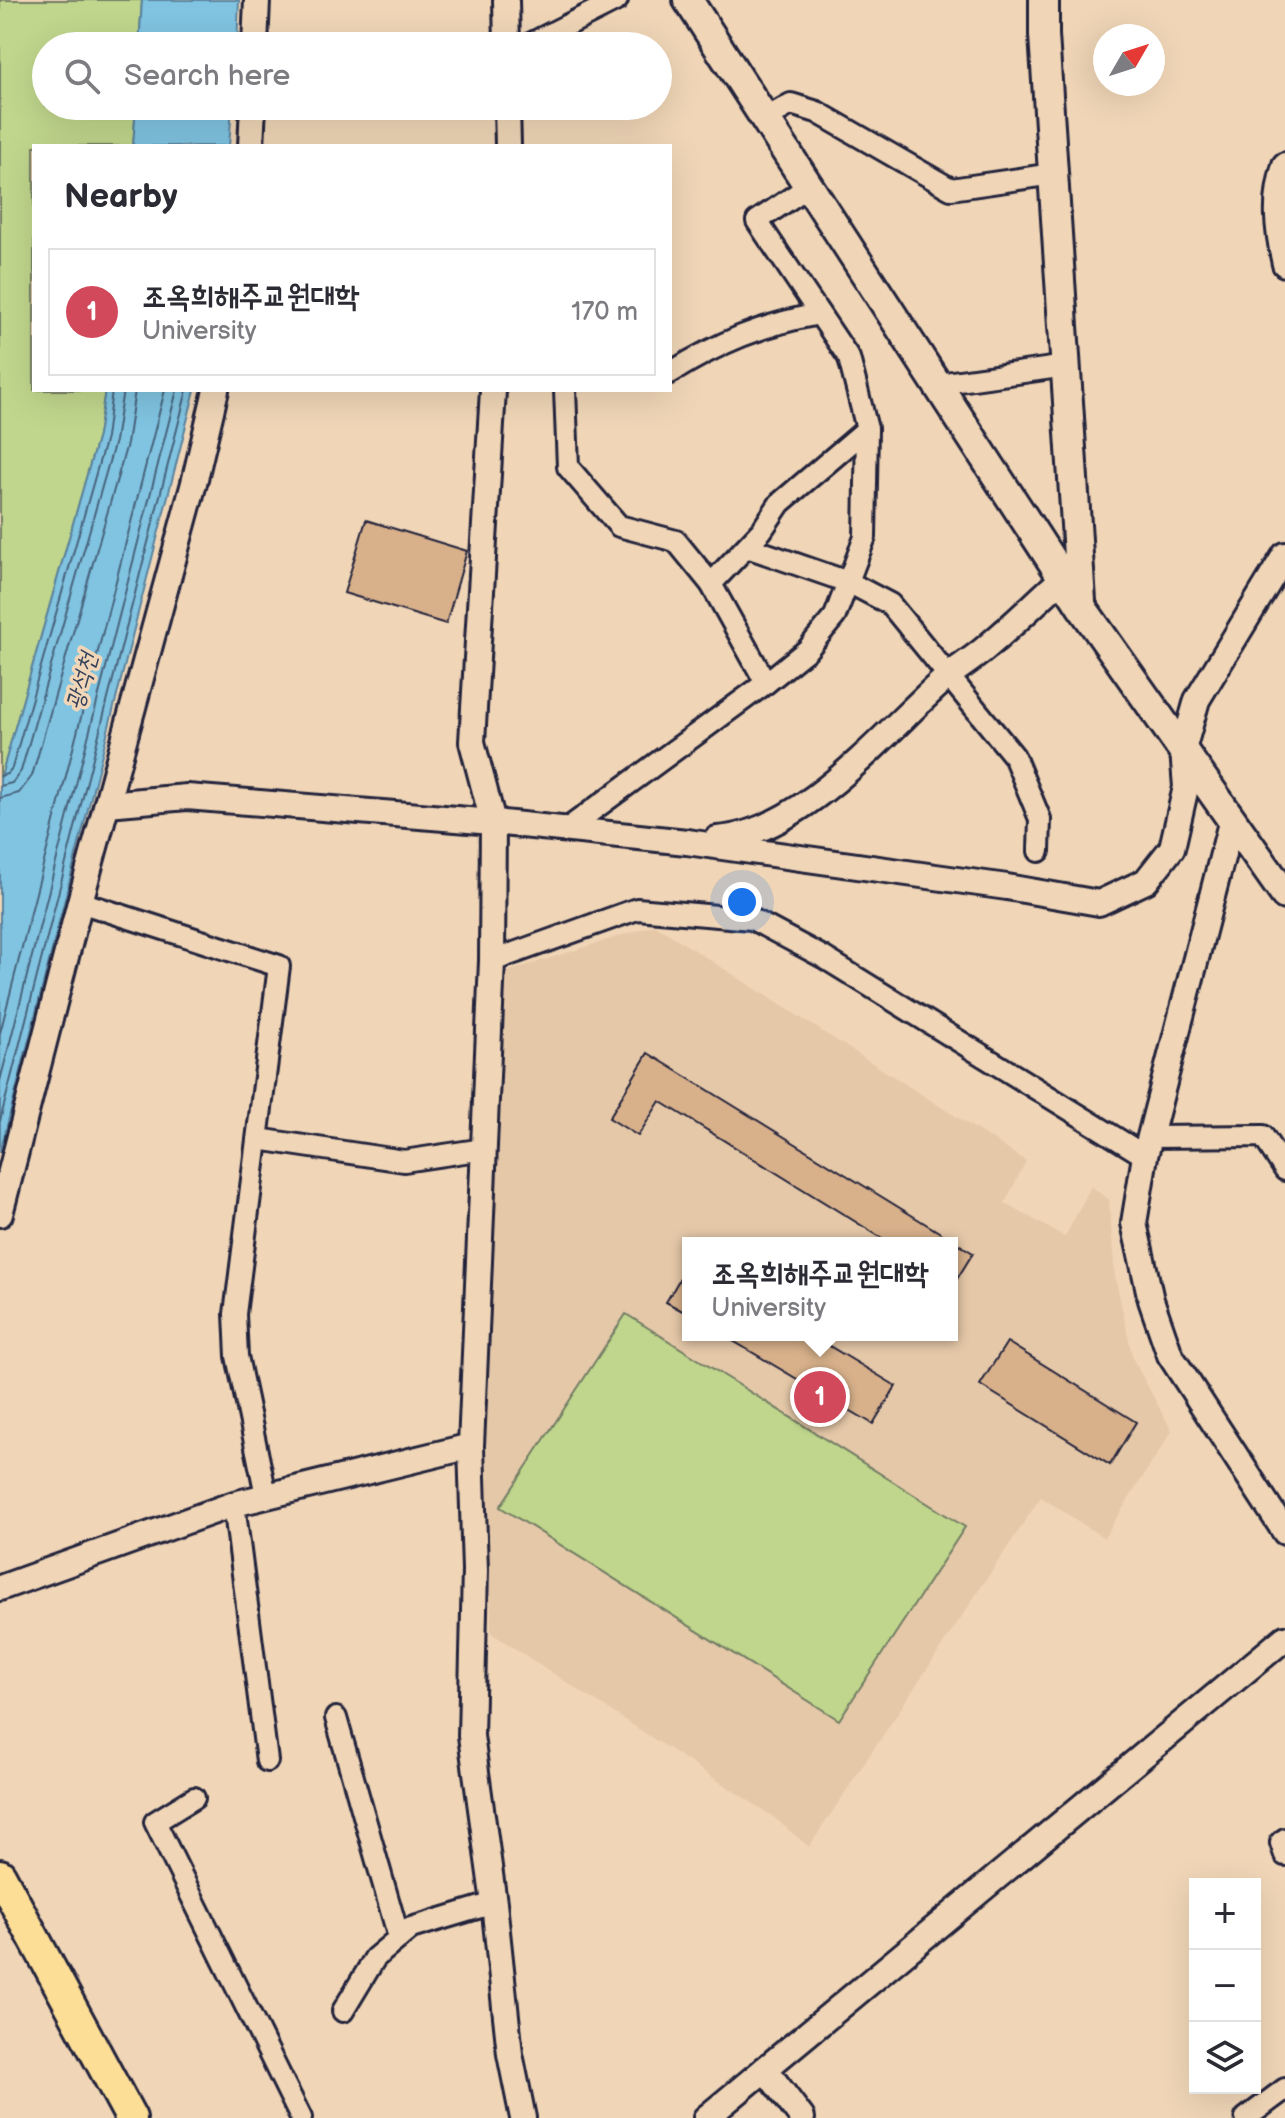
<!DOCTYPE html>
<meta charset="utf-8">
<style>
body{margin:0;font-family:"Balsamiq Sans","Poor Story",sans-serif;background:#f7f7f7;color:#2b2b33}
.controls{position:absolute;right:24px;bottom:24px;display:grid;overflow:hidden;border-radius:0px;box-shadow:0 8px 32px #0002}
.controls button{width:72px;height:72px;display:grid;place-items:center;padding:0;border:0;border-bottom:2px solid #e1e1e2;background:#fff;color:#2b2b33;font:40px sans-serif}
.compass{position:absolute;left:1093px;top:24px;width:72px;height:72px;border-radius:50%;background:#fff;box-shadow:0 8px 32px #0002;rotate:51deg}
.you{position:absolute;left:742px;top:902px;width:28px;height:28px;margin:-20px;border:6px solid #fff;border-radius:50%;background:#1a73e8;box-shadow:0 0 0 12px #1a73e833}
.badge{display:grid;place-items:center;width:52px;height:52px;border-radius:50%;background:#d1495b;color:#fff;font-size:26px;font-weight:700}
.pin{position:absolute;translate:-50% -50%;border:4px solid #fff;box-shadow:0 2px 8px #0006}
.popup{position:absolute;left:682px;top:1237px;width:276px;height:104px;box-sizing:border-box;display:grid;place-content:center;border-radius:0px;background:#fff;filter:drop-shadow(0 2px 6px #0005);font-size:26px;white-space:nowrap;color:#7c7c81}
.popup b{font-size:30px;color:#2b2b33}
.popup::after{content:'';position:absolute;left:50%;top:100%;margin-left:-16px;border:16px solid transparent;border-top-color:#fff}
.list{margin:0;padding:0;list-style:none}
h2{display:flex;justify-content:space-between;align-items:center;height:104px;margin:0;padding:0 32px;font-size:34px}
h2 small{font-size:26px;font-weight:400;color:#7c7c81}
.list li{display:grid;grid-template-columns:52px 1fr auto;gap:24px;align-items:center;box-sizing:border-box;height:128px;margin:0 16px 16px;padding:0 16px;border:2px solid #e1e1e2;border-radius:0px}
.list b{display:block;font-size:30px;white-space:nowrap}
.list p{margin:0;font-size:26px;white-space:nowrap;color:#7c7c81}
.list em{font-size:26px;font-style:normal;color:#7c7c81}
.icon{flex:none;width:44px;height:44px;fill:none;stroke:currentColor;stroke-width:2;stroke-linecap:round;stroke-linejoin:round}
.map{position:relative;flex:none;width:1285px;height:2118px;overflow:hidden}
.search{position:absolute;background:#fff;box-shadow:0 8px 32px #0002;left:32px;top:32px;width:640px;height:88px;display:flex;align-items:center;gap:20px;box-sizing:border-box;padding:0 28px;border-radius:44px;color:#7c7c81;font-size:30px}
.panel{position:absolute;background:#fff;box-shadow:0 8px 32px #0002;left:32px;top:144px;width:640px;height:248px;border-radius:0px}
.map>svg:first-child{display:block}
</style>
<div class="map">
<svg width="1285" height="2118" viewBox="0 0 1285 2118">
<rect width="100%" height="100%" fill="#f0d6b7"/>
<filter id="ink" filterUnits="userSpaceOnUse"><feTurbulence type="fractalNoise" baseFrequency=".0125" numOctaves="2"/><feDisplacementMap in="SourceGraphic" scale="16" xChannelSelector="R" yChannelSelector="G"/><feConvolveMatrix kernelMatrix="1 2 1 2 8 2 1 2 1" color-interpolation-filters="sRGB"/></filter>
<g filter="url(#ink)">
<!-- built -->
<path fill="#e5c8a8" fill-rule="evenodd" d="M655 925 1026 1161 1005 1203 1065 1237 1091 1186 1109 1200 1115 1276 1133 1359 1172 1431 1104 1538 1041 1497 809 1847 772 1816 491 1633 485 1364 500 1129 506 972ZM688 1243H952V1335H688Z"/>
<!-- green -->
<g fill="#c0d68c" stroke="#717c64" stroke-width="2">
<polygon points="0,0 142,0 139,46 46,46 46,106 136,106 133,146 34,146 34,390 105,390 98,436 0,780"/>
<polygon points="626,1314 965,1527 839,1720 500,1507"/>
</g>
<!-- water -->
<g fill="#80c4e1" stroke="#5a839f" stroke-width="2">
<polygon points="142,0 239,0 237,46 139,46"/>
<polygon points="136,106 232,106 229,146 133,146"/>
<polygon points="105,390 195,390 0,1153 0,780 98,436"/>
</g>
<g fill="none" stroke-linecap="round" stroke-linejoin="round">
<!-- shore -->
<g stroke="#48637d" stroke-width="2">
<polyline points="0,776 7,774 12,768 106,438 112,390"/>
<polyline points="0,786 12,783 21,771 115,441 123,390"/>
<polyline points="0,798 19,793 32,776 127,444 135,390"/>
<polyline points="0,1033 165,390"/>
<polyline points="0,1081 177,390"/>
<polyline points="0,1121 187,390"/>
</g>
</g>
<!-- building -->
<g fill="#d8b18b" stroke="#22223b" stroke-width="2">
<polygon points="366,520 467,551 446,624 344,593"/>
<polygon points="648,1053 973,1253 952,1287 952,1243 890,1243 660,1101 638,1136 609,1118"/>
<polygon points="688,1265 688,1314 666,1302"/>
<polygon points="723,1335 811,1335 896,1386 873,1424"/>
<polygon points="1007,1342 1136,1422 1110,1465 980,1385"/>
</g>
<g fill="none" stroke-linecap="round" stroke-linejoin="round">
<!-- minor casing -->
<g stroke="#22223b" stroke-width="26">
<g id="minor">
<polyline points="526,46 617,0"/>
<polyline points="765,119 791,104 817,112 951,189 1053,174"/>
<path d="M670 373C720 342 761 325 819 314"/>
<polyline points="938,384 1066,366"/>
<polyline points="565,390 568,467 619,526 676,541 711,584 766,683"/>
<polyline points="747,547 848,582 890,604 1014,756 1040,819 1039,851"/>
<polyline points="711,584 762,530 780,503 867,429"/>
<polyline points="567,829 766,683 807,650 835,616 865,537 867,429 849,358 757,221 809,186"/>
<polyline points="80,902 279,966 235,1314 237,1356 266,1495"/>
<polyline points="492,961 637,909 752,919 823,957 1145,1156"/>
<polyline points="1150,1137 1263,1136 1285,1170"/>
<polyline points="258,1139 404,1161 484,1149"/>
<polyline points="234,1504 267,1761"/>
<polyline points="336,1718 399,1938"/>
<polyline points="194,1798 155,1822 301,2118"/>
<polyline points="1285,1839 1281,1843 1285,1855"/>
<polyline points="343,2011 375,1958 411,1928 494,1903"/>
<polyline points="1246,2118 1285,2089"/>
</g>
</g>
<!-- tertiary casing -->
<g stroke="#22223b" stroke-width="30">
<g id="tertiary">
<polyline points="506,0 507,46"/>
<polyline points="255,46 257,0"/>
<polyline points="507,106 508,146"/>
<polyline points="251,146 253,106"/>
<path d="M1285 165C1274 201 1277 228 1285 264"/>
<polyline points="493,390 472,742 493,822 492,961 471,1446 475,1570 471,1736 494,1903 510,2054 523,2118"/>
<polyline points="107,804 187,797 493,822 687,842 1007,887 1099,903 1146,881 1172,848 1186,787 1183,750 1197,700 1285,555"/>
<polyline points="1232,819 1145,1156 1134,1223 1151,1300 1170,1355 1285,1532"/>
<path d="M717 839C804 833 885 731 947 677 958 668 971 660 982 651 1010 628 1036 602 1063 578"/>
<polyline points="0,1214 80,902 194,483 216,390"/>
<polyline points="0,1588 234,1504 471,1446"/>
<polyline points="765,2069 802,2118"/>
<polyline points="706,2118 1285,1638"/>
</g>
</g>
<!-- secondary casing -->
<g stroke="#22223b" stroke-width="34">
<g id="secondary">
<polyline points="688,0 1081,606 1285,895"/>
<polyline points="1044,0 1044,35 1081,601"/>
</g>
</g>
<!-- primary casing -->
<g stroke="#22223b" stroke-width="36">
<polyline id="primary" points="0,1875 131,2118"/>
</g>
<!-- minor -->
<use href="#minor" stroke="#f0d6b7" stroke-width="20"/>
<!-- tertiary -->
<use href="#tertiary" stroke="#f0d6b7" stroke-width="24"/>
<!-- secondary -->
<use href="#secondary" stroke="#f0d6b7" stroke-width="28"/>
<!-- primary -->
<use href="#primary" stroke="#fcde96" stroke-width="30"/>
</g>
</g>
<g text-anchor="middle" stroke-width="7" stroke-linejoin="round" paint-order="stroke">
<!-- water labels -->
<g font-size="24" font-style="italic" fill="#35425c" stroke="#f0d6b7">
<text transform="translate(81 681) rotate(-74)" y="8">광석천</text>
</g>
</g>
</svg>
<div class="controls">
<button>+</button>
<button>−</button>
<button><svg class="icon" aria-label="layers" viewBox="0 0 24 24"><path d="M12 4l9 5-9 5-9-5zM3 14l9 5 9-5"/></svg></button>
</div>
<svg class="compass" viewBox="-18 -18 36 36"><path d="M0-13l5 13h-10z" fill="#e53935"/><path d="M0 13l5-13h-10z" fill="#7c7c81"/></svg>
<div class="you"></div>
<div class="pin badge" style="left:820px;top:1397px">1</div>
<div class="popup"><b>조옥희해주교원대학</b>University</div>
<div class="search"><svg class="icon" aria-label="search" viewBox="0 0 24 24"><circle cx="10" cy="10" r="6"/><path d="M15 15l6 6"/></svg>Search here</div>
<section class="panel">
<h2>Nearby<small></small></h2>
<ul class="list">
<li><span class="badge">1</span><div><b>조옥희해주교원대학</b><p>University</p></div><em>170 m</em></li>
</ul>
</section>
</div>
